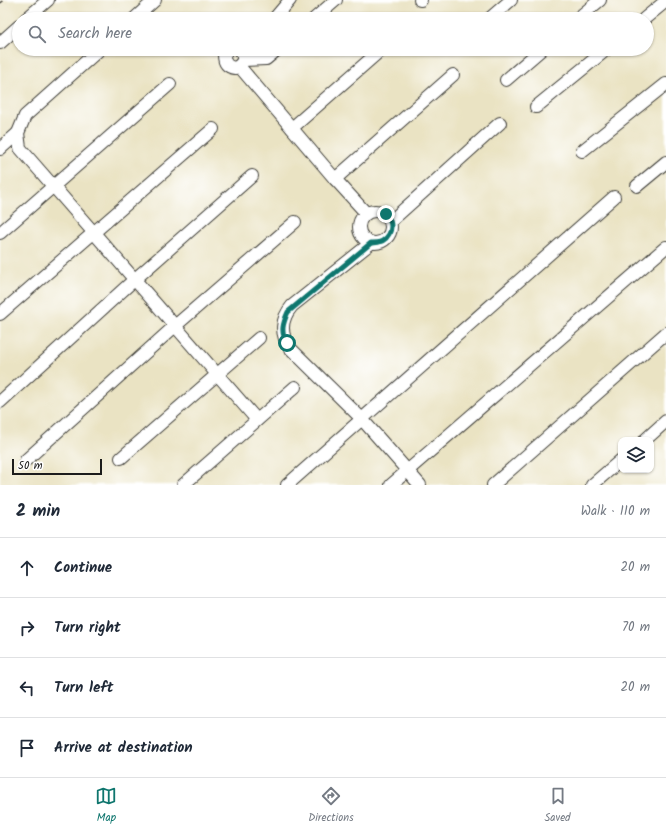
<!DOCTYPE html>
<meta charset="utf-8">
<style>
body{margin:0;font-family:Kalam,sans-serif;background:#f6f6f7;color:#1f2937}
.controls{position:absolute;right:12px;bottom:12px;display:grid;overflow:hidden;border-radius:8px;box-shadow:0 1px 3px #0004}
.controls button{width:36px;height:36px;display:grid;place-items:center;padding:0;border:0;border-bottom:1px solid #e0e1e3;background:#fff;color:#1f2937;font:20px sans-serif}
.scale{position:absolute;left:12px;bottom:10px;width:90px;box-sizing:border-box;padding-left:4px;border:2px solid #1c1c1c;border-top:0;font-size:11px;line-height:14px;white-space:nowrap;color:#1c1c1c;-webkit-text-stroke:3px #fff;paint-order:stroke}
.stop{position:absolute;width:12px;height:12px;margin:-9px;border:3px solid #0f766e;border-radius:50%;background:#fff}
.stop.end{background:#0f766e;border-color:#fff;box-shadow:0 1px 4px #0008}
.list{margin:0;padding:0;list-style:none}
h2{display:flex;justify-content:space-between;align-items:center;height:52px;margin:0;padding:0 16px;font-size:17px}
h2 small{font-size:13px;font-weight:400;color:#747a83}
.list li{display:grid;grid-template-columns:26px 1fr auto;gap:12px;align-items:center;box-sizing:border-box;height:60px;padding:0 16px;border-top:1px solid #e0e1e3}
.list b{display:block;font-size:15px;white-space:nowrap}
.list em{font-size:13px;font-style:normal;color:#747a83}
.icon{flex:none;width:22px;height:22px;fill:none;stroke:currentColor;stroke-width:2;stroke-linecap:round;stroke-linejoin:round}
.map{position:relative;flex:none;width:666px;height:485px;overflow:hidden}
.search{position:absolute;background:#fff;box-shadow:0 1px 3px #0004;left:12px;right:12px;top:12px;height:44px;display:flex;align-items:center;gap:10px;box-sizing:border-box;padding:0 14px;border-radius:22px;color:#747a83;font-size:15px}
.sheet{height:292px;background:#fff}
nav{display:flex;justify-content:space-around;align-items:center;box-sizing:border-box;height:56px;border-top:1px solid #e0e1e3;background:#fff;font-size:11px;color:#747a83}
nav a{display:grid;justify-items:center;gap:2px}
nav .on{color:#0f766e}
.map>svg:first-child{display:block}
</style>
<div class="map">
<svg width="666" height="485" viewBox="0 0 666 485">
<rect width="100%" height="100%" fill="#fff"/>
<filter id="ink" filterUnits="userSpaceOnUse"><feTurbulence type="fractalNoise" baseFrequency=".025" numOctaves="2"/><feDisplacementMap in="SourceGraphic" scale="8" xChannelSelector="R" yChannelSelector="G"/><feConvolveMatrix kernelMatrix="1 2 1 2 8 2 1 2 1" color-interpolation-filters="sRGB"/></filter>
<filter id="wash" filterUnits="userSpaceOnUse"><feTurbulence type="fractalNoise" baseFrequency=".012" numOctaves="4" result="noise"/><feDisplacementMap in="SourceGraphic" scale="16" xChannelSelector="R" yChannelSelector="G"/><feGaussianBlur stdDeviation="0.9" result="paint"/><feColorMatrix in="noise" values="0 0 0 0 0 0 0 0 0 0 0 0 0 0 0 0 0 1.4 0 .05"/><feComposite in="paint" operator="in"/></filter>
<g filter="url(#wash)">
<rect width="100%" height="100%" fill="#eae3c3"/>
</g>
<g filter="url(#ink)">
<g fill="none" stroke-linecap="round" stroke-linejoin="round">
<!-- minor casing -->
<g stroke="#3b3a35" stroke-width="14">
<g id="minor">
<polyline points="420,0 421,0"/>
<polyline points="26,19 48,0"/>
<polyline points="134,19 155,0"/>
<polyline points="274,19 290,0"/>
<polyline points="314,19 336,0"/>
<polyline points="489,19 511,0"/>
<polyline points="577,19 600,0"/>
<polyline points="644,19 666,1"/>
<polyline points="0,43 19,26"/>
<polyline points="100,49 25,116 18,133 20,148 257,420"/>
<path d="M228 49 224 55C224 63 227 67 235 68 244 64 246 56 239 49"/>
<polyline points="244,60 266,59 278,49"/>
<polyline points="239,66 335,179 366,213"/>
<polyline points="506,80 542,49"/>
<polyline points="536,107 607,49"/>
<polyline points="292,128 382,49"/>
<polyline points="0,149 18,133"/>
<polyline points="582,151 666,84"/>
<polyline points="335,179 453,75"/>
<polyline points="637,186 666,162"/>
<circle cx="375" cy="227" r="16"/>
<polyline points="391,221 500,123"/>
<polyline points="0,233 170,84"/>
<path d="M371 243 292 306C281 319 280 334 290 348L361 418 420 485"/>
<polyline points="0,314 213,129"/>
<polyline points="0,402 134,280 252,176"/>
<polyline points="645,440 666,421"/>
<polyline points="121,458 259,338"/>
<polyline points="26,460 175,326 295,222"/>
<polyline points="183,485 295,387"/>
<polyline points="287,485 614,197"/>
<polyline points="391,485 666,247"/>
<polyline points="493,485 666,333"/>
<polyline points="592,485 621,460"/>
</g>
</g>
<!-- path -->
<polyline stroke="#3b3a35" stroke-width="2" stroke-dasharray="3 3" stroke-linecap="butt" points="0,3 4,0"/>
<!-- minor -->
<use href="#minor" stroke="#fff" stroke-width="12"/>
</g>
</g>
<g fill="none" stroke-linecap="round" stroke-linejoin="round" filter="url(#ink)">
<!-- route -->
<path stroke="#0f766e" stroke-width="5" d="M287 343C280 332 283 323 288 312L371 243C388 244 397 228 386 214"/>
</g>
</svg>
<div class="controls">
<button><svg class="icon" aria-label="layers" viewBox="0 0 24 24"><path d="M12 4l9 5-9 5-9-5zM3 14l9 5 9-5"/></svg></button>
</div>
<div class="scale">50 m</div>
<div class="stop" style="left:287px;top:343px"></div>
<div class="stop end" style="left:386px;top:214px"></div>
<div class="search"><svg class="icon" aria-label="search" viewBox="0 0 24 24"><circle cx="10" cy="10" r="6"/><path d="M15 15l6 6"/></svg>Search here</div>
</div>
<section class="sheet">
<h2>2 min<small>Walk · 110 m</small></h2>
<ul class="list">
<li><svg class="icon" aria-label="ahead" viewBox="0 0 24 24"><path d="M12 20V5M6 11l6-6 6 6"/></svg><div><b>Continue</b></div><em>20 m</em></li>
<li><svg class="icon" aria-label="right" viewBox="0 0 24 24"><path d="M7 20v-9h11M14 6l5 5-5 5"/></svg><div><b>Turn right</b></div><em>70 m</em></li>
<li><svg class="icon" aria-label="left" viewBox="0 0 24 24"><path d="M17 20v-9H6M10 6l-5 5 5 5"/></svg><div><b>Turn left</b></div><em>20 m</em></li>
<li><svg class="icon" aria-label="arrive" viewBox="0 0 24 24"><path d="M6 21V4h12l-3 4 3 4H6"/></svg><div><b>Arrive at destination</b></div></li>
</ul>
</section>
<nav>
<a class="on"><svg class="icon" aria-label="map" viewBox="0 0 24 24"><path d="M3 6l6-2 6 2 6-2v14l-6 2-6-2-6 2zM9 4v14M15 6v14"/></svg>Map</a>
<a><svg class="icon" aria-label="directions" viewBox="0 0 24 24"><path d="M12 3l9 9-9 9-9-9zM9 14v-3h6M13 9l2 2-2 2"/></svg>Directions</a>
<a><svg class="icon" aria-label="saved" viewBox="0 0 24 24"><path d="M7 4h10v16l-5-4-5 4z"/></svg>Saved</a>
</nav>
